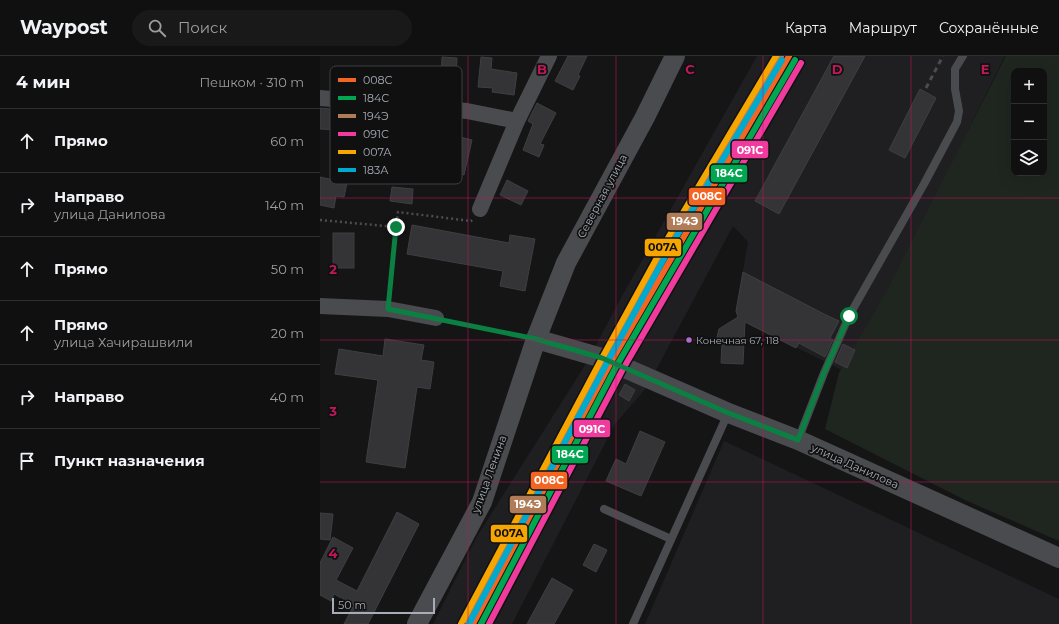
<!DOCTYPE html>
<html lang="ru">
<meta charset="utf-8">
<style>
body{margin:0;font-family:Montserrat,sans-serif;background:#191919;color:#f1f3f6}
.controls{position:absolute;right:12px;top:12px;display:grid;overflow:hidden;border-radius:8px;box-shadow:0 4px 16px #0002}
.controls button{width:36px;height:36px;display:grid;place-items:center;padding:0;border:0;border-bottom:1px solid #303030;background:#101010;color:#f1f3f6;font:20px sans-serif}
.scale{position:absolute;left:12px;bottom:10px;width:103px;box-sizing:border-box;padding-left:4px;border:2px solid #a7adb6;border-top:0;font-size:11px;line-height:14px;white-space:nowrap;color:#a7adb6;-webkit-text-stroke:3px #101011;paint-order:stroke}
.stop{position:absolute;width:12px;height:12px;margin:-9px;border:3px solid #0b8043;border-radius:50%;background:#fff}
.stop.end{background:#0b8043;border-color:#fff;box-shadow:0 1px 4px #0008}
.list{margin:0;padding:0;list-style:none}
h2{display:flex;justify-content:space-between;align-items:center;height:52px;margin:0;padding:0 16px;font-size:17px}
h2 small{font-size:13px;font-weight:400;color:#9c9d9f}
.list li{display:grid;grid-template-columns:26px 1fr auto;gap:12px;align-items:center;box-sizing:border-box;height:64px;padding:0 16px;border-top:1px solid #303030}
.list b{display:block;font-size:15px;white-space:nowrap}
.list p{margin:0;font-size:13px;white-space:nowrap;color:#9c9d9f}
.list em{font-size:13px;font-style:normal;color:#9c9d9f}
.icon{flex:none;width:22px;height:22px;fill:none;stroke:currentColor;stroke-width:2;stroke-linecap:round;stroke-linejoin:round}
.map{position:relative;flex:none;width:739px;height:568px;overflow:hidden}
header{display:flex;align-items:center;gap:24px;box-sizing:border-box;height:56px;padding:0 20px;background:#101010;border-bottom:1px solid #303030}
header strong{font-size:19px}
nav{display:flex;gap:22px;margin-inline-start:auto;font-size:14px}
.search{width:280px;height:36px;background:#191919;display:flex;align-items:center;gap:10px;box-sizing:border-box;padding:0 14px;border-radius:22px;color:#9c9d9f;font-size:15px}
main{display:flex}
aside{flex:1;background:#101010}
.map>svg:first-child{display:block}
</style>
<header>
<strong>Waypost</strong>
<div class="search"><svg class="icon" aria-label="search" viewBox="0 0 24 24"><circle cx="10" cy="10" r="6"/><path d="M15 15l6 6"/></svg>Поиск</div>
<nav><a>Карта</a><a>Маршрут</a><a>Сохранённые</a></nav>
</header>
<main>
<aside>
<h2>4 мин<small>Пешком · 310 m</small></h2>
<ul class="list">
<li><svg class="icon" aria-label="ahead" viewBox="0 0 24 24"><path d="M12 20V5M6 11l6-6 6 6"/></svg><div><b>Прямо</b></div><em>60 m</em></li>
<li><svg class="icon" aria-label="right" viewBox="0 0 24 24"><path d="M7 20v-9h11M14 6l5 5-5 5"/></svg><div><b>Направо</b><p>улица Данилова</p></div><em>140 m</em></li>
<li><svg class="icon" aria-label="ahead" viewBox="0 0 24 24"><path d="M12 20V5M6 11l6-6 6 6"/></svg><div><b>Прямо</b></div><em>50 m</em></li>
<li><svg class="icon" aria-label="ahead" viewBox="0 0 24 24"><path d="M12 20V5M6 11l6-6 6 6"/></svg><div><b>Прямо</b><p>улица Хачирашвили</p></div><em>20 m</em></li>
<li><svg class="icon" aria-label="right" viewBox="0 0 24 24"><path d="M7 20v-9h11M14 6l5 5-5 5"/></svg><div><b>Направо</b></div><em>40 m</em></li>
<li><svg class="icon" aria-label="arrive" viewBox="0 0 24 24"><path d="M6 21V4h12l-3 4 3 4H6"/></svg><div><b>Пункт назначения</b></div></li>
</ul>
</aside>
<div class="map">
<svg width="739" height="568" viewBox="0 0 739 568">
<rect width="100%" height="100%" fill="#151516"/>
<!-- built -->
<g fill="#1f1f21">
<polygon points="437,0 685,0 528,317 419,263 416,255 428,186 413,170 327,331 295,368 192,568 113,568 156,482 267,306 302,240"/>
<polygon points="404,385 739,543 739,568 325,568"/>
</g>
<!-- green -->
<path fill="#1f2620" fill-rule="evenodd" d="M686 0H739V485L645 444 505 373 519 317 565 238ZM694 15H724V117H694Z"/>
<!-- building -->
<g fill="#343436" stroke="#3e3f42">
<polygon points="248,0 267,0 258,19 260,20 253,34 235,25"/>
<polygon points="514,0 545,0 459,158 435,145"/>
<polygon points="122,1 137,2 136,24 121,23"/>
<polygon points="161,1 172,2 171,13 197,17 194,39 172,36 173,32 158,31"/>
<polygon points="600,33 616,42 585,102 569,94"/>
<polygon points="217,47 236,57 220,88 224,89 219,101 203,94 213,68 208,65"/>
<polygon points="0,52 39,56 38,65 63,70 59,92 38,88 40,78 18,75 18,74 0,73"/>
<polygon points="136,80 152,84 144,119 128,115"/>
<polygon points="0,121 27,127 24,141 16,140 14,152 0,149"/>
<polygon points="187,124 208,135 201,149 180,139"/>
<polygon points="72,131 93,133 92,148 70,145"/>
<polygon points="92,169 189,187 190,179 215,183 205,235 180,230 183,215 87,198"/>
<rect x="13" y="177" width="21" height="35"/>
<polygon points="423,216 504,258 519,265 510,282 513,284 505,301 479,287 476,292 425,266 423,308 401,307 402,288 397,281 399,273 418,261 416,255"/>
<polygon points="65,283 104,289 101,304 114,306 110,333 97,331 85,412 46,406 58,324 15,318 19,293 63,300"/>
<polygon points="523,288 535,294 527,312 515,306"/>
<polygon points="305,328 315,334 309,345 299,339"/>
<polygon points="320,375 345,386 321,440 286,425 296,403 306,408"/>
<polygon points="77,456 99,468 48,568 24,568 34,549 14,538 11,545 0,539 0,507 13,481 33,492 16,524 37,535"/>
<polygon points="0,457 13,458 10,484 0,483"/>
<polygon points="274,488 287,494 276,516 263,509"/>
<polygon points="232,522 253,534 234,568 207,568"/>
</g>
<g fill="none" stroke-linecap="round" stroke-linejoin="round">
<!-- path -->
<g stroke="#4b4d50" stroke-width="2.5" stroke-dasharray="2 3" stroke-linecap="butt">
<polyline points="0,164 76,171 78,156 151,165 152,164"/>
<polyline points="69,240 76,171"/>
<polyline points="130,265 201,280"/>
</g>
<!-- service -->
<g stroke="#4a4b4e" stroke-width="8">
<polyline points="478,384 504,317 529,260 604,128 637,66 639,55 635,33 635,13 643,0"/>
<polyline points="284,453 351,483"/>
<polyline points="313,568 405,364 406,357"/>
</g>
<!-- minor -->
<g stroke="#4a4b4e" stroke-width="16">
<polyline points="0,42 147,55 197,65"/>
<polyline points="160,153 197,65 229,0"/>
<polyline points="0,250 68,253 116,262"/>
</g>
<!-- tertiary -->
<g stroke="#4a4b4e" stroke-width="20">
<polyline points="216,283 282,302 406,356 478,384 739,502"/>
<polyline points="97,568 162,446 216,283 246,207 325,61 355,0"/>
</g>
<!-- rail -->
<g stroke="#4b4c4f" stroke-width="3" stroke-dasharray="5 4" stroke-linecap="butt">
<polyline points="606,32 623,0"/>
<polyline points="382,175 445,41"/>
</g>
<!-- rail-1 casing -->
<g stroke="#101011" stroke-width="9">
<polyline id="rail-1" points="153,568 291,306 469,0"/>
</g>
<!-- rail-2 casing -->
<g stroke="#101011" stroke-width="9">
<polyline id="rail-2" points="161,568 297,309 475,4"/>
</g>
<!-- rail-3 casing -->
<g stroke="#101011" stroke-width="9">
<polyline id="rail-3" points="147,565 285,302 461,0"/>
</g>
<!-- rail-4 casing -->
<g stroke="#101011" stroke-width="9">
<polyline id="rail-4" points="169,568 303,313 481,7"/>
</g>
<!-- rail-5 casing -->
<g stroke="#101011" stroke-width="9">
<polyline id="rail-5" points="141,568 282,302 345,187 456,0"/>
</g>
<!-- rail-6 casing -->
<g stroke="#101011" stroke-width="9">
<polyline id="rail-6" points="149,568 288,305 351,190 462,4"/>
</g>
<!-- rail-1 -->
<use href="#rail-1" stroke="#f26522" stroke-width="6"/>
<!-- rail-2 -->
<use href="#rail-2" stroke="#00a651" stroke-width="6"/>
<!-- rail-3 -->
<use href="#rail-3" stroke="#b07c57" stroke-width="6"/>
<!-- rail-4 -->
<use href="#rail-4" stroke="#f13a9d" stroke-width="6"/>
<!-- rail-5 -->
<use href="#rail-5" stroke="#f7a600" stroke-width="6"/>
<!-- rail-6 -->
<use href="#rail-6" stroke="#00a9ce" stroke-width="6"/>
</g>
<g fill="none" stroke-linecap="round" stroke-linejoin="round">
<!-- route -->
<polyline stroke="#0b8043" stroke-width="5" points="76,171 68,253 216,283 282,302 406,356 478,384 504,317 529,260"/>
</g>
<!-- grid -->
<path fill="none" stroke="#c2185b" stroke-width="1" stroke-opacity="0.55" d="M148 0V568M296 0V568M443 0V568M591 0V568M0 142H739M0 284H739M0 426H739"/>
<!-- markers -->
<circle fill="#b06ccc" stroke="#101011" stroke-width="1.5" cx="369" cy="284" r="3.5"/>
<g text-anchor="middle" stroke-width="3.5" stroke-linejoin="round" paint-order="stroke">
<!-- bus labels -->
<g font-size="10" fill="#a7adb6" stroke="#101011" text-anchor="start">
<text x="376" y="288">Конечная 67, 118</text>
</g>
<!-- street labels -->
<g font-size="11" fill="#a7adb6" stroke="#101011">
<text transform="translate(282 140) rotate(-62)" y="4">Северная улица</text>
<text transform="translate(535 410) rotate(24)" y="4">улица Данилова</text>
<text transform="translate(169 418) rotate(-70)" y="4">улица Ленина</text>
</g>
</g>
<!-- legend -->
<rect x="10" y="10" width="132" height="118" rx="6" fill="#101011" stroke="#3d3f43" stroke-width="1"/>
<rect x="18" y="22" width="18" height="4" fill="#f26522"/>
<rect x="18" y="40" width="18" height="4" fill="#00a651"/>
<rect x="18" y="58" width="18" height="4" fill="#b07c57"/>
<rect x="18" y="76" width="18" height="4" fill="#f13a9d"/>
<rect x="18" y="94" width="18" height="4" fill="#f7a600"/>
<rect x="18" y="112" width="18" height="4" fill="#00a9ce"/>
<g font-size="11" fill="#a7adb6">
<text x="43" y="28">008С</text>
<text x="43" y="46">184С</text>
<text x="43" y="64">194Э</text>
<text x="43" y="82">091С</text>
<text x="43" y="100">007А</text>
<text x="43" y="118">183А</text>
</g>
<g font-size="13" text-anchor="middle" font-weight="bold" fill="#c2185b" stroke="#101011" stroke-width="3.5" stroke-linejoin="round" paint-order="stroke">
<text x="222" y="18">B</text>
<text x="370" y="18">C</text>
<text x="517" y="18">D</text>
<text x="665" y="18">E</text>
<text x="13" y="218">2</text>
<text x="13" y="360">3</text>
<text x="13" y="502">4</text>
</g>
<g stroke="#101011" stroke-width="1.5">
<rect x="411" y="84" width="38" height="19" rx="4" fill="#f13a9d"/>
<rect x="390" y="108" width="38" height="19" rx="4" fill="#00a651"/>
<rect x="368" y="131" width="38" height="19" rx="4" fill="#f26522"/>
<rect x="346" y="156" width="37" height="19" rx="4" fill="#b07c57"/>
<rect x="324" y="182" width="38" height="19" rx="4" fill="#f7a600"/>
<rect x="253" y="363" width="38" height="19" rx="4" fill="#f13a9d"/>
<rect x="231" y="389" width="38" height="19" rx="4" fill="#00a651"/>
<rect x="210" y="415" width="38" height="19" rx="4" fill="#f26522"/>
<rect x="189" y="439" width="38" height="19" rx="4" fill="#b07c57"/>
<rect x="170" y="468" width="38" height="19" rx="4" fill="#f7a600"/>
</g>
<g font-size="11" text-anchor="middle" font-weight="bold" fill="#fff">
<text x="430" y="98">091С</text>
<text x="409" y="121">184С</text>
<text x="387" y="144">008С</text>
<text x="365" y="169">194Э</text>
<text x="272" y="377">091С</text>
<text x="250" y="402">184С</text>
<text x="229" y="428">008С</text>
<text x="208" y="452">194Э</text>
</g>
<g font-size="11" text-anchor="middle" font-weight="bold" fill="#111">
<text x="343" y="195">007А</text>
<text x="189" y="481">007А</text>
</g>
</svg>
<div class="controls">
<button>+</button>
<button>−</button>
<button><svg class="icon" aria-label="layers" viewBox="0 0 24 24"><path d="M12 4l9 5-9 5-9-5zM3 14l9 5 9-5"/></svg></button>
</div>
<div class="scale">50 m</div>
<div class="stop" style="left:529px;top:260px"></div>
<div class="stop end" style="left:76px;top:171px"></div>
</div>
</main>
